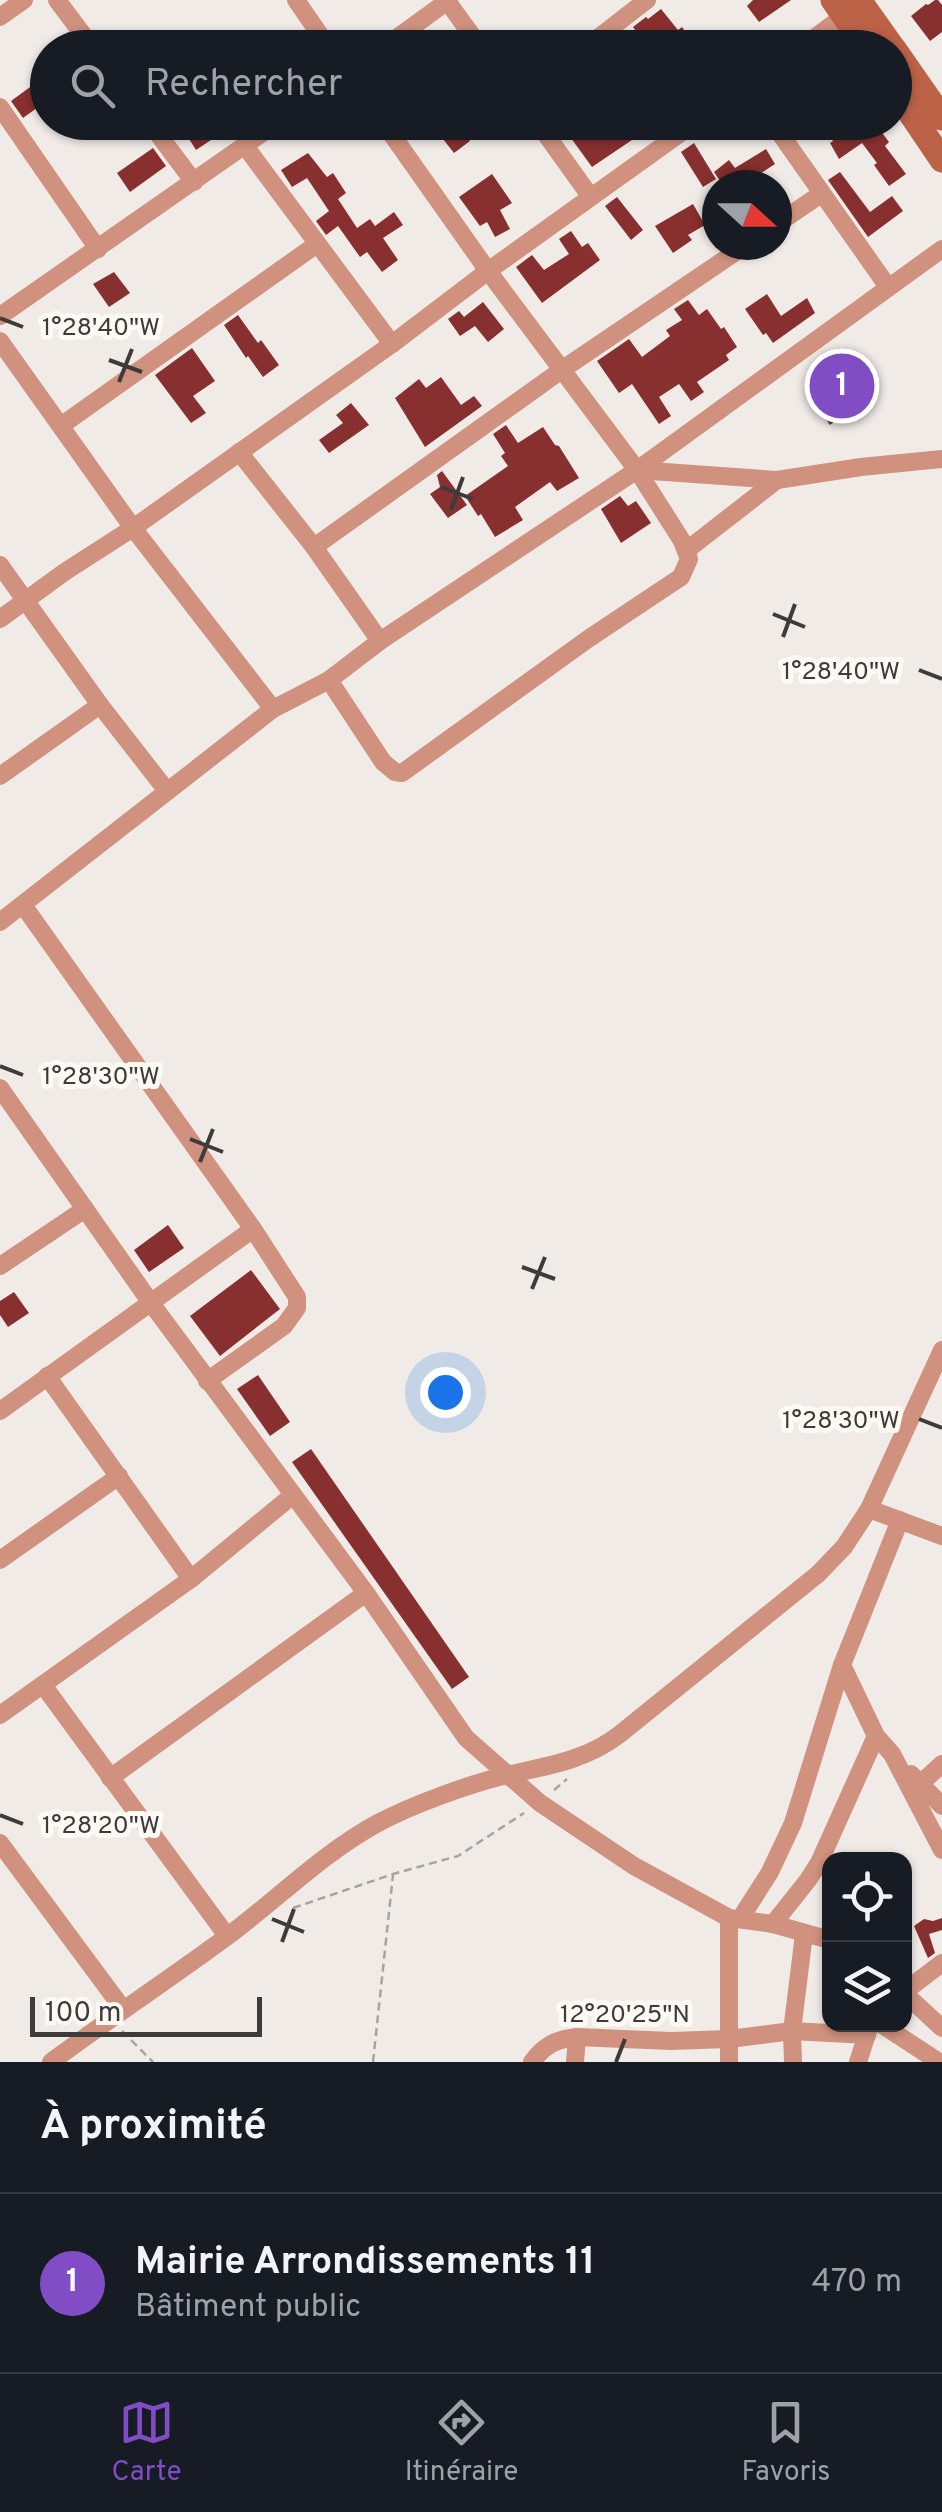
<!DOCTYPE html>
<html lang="fr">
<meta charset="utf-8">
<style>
body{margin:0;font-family:Overpass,sans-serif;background:#242831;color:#f1f3f6}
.controls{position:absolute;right:30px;bottom:30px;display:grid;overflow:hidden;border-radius:20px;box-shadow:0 2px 8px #0004}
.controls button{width:90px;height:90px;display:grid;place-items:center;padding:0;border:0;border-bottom:2px solid #363941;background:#171b24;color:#f1f3f6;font:50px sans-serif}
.compass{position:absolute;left:702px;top:170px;width:90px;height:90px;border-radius:50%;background:#171b24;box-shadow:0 2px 8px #0004;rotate:111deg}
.scale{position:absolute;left:30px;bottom:25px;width:232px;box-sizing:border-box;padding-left:10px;border:5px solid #3e3c3a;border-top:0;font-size:28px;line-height:35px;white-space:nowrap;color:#3e3c3a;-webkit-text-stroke:8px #fdf9f4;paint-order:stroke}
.you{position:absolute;left:445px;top:1392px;width:35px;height:35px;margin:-25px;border:8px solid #fff;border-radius:50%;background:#1a73e8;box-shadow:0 0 0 15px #1a73e833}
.badge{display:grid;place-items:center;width:65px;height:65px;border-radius:50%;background:#814dc4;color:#fff;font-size:32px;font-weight:700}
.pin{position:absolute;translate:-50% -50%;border:5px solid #fff;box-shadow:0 2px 10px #0006}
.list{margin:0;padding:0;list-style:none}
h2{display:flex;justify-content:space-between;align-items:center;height:130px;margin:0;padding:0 40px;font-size:42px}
h2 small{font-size:32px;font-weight:400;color:#9ea1a6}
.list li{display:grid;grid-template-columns:65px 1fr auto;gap:30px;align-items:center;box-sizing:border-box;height:180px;padding:0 40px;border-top:2px solid #363941}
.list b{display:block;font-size:38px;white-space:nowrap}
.list p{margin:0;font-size:32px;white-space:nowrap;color:#9ea1a6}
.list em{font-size:32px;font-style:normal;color:#9ea1a6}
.icon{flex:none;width:55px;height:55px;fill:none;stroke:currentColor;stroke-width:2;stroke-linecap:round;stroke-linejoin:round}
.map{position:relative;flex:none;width:942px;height:2062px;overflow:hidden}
.search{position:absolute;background:#171b24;box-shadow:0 2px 8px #0004;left:30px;right:30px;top:30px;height:110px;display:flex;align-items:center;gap:25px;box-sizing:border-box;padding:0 35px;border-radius:55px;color:#9ea1a6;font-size:38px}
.sheet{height:310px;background:#171b24}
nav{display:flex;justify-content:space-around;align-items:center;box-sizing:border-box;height:140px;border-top:2px solid #363941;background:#171b24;font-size:28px;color:#9ea1a6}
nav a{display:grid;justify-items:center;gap:5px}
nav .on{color:#814dc4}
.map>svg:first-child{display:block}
</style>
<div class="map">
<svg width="942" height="2062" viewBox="0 0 942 2062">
<rect width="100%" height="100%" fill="#f0ebe7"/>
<!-- building -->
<g fill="#88302f">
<polygon points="753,0 791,0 759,22 747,6"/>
<polygon points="935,0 938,0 942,5 942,32 930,41 911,16 926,4 928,5"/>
<polygon points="661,9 678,30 682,27 696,48 630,48 642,39 633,27 646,17 648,19"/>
<polygon points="48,74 48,100 23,118 11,101"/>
<polygon points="197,122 238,122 196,150 184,131"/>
<polygon points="449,122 458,122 470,141 454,153 443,139 447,136 442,127"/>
<polygon points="584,122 619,122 632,140 592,167 568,134"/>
<polygon points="820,122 888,122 880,130 889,142 885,146 906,174 889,186 874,165 877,163 862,143 839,159 830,143 833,141"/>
<polygon points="694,143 716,179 703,187 681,152"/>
<polygon points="153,148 166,166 130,192 117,173"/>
<polygon points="766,149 775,164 743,185 723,185 714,172 729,160 735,168"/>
<polygon points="308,153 327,177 333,173 346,193 338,199 357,228 370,219 375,226 394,212 403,225 383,238 398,260 382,272 367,252 360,257 338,226 326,235 316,221 329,211 307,178 292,187 281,170"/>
<polygon points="840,172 870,212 892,196 903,211 868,237 828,180"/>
<polygon points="492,174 512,203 500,210 510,229 495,237 487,222 480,226 459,197"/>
<polygon points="617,197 643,230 631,240 605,206"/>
<polygon points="693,204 705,225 688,235 692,240 673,253 655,226"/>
<polygon points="571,231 582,247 588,243 600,260 542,303 516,267 532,255 544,270 569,254 559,239"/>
<polygon points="114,272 130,293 109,307 93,284"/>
<polygon points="767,294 781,316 807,298 815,313 773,343 766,333 763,335 745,309"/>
<polygon points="688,300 699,315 707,309 721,329 724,327 737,347 726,355 729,360 697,382 704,392 691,401 679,384 659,397 671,416 659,424 632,384 619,393 597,361 629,339 642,357 670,336 666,330 682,320 674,309"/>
<polygon points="483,302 504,329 488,342 475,326 460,336 448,319 459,311 464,317"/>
<polygon points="238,315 258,343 261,340 279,365 263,377 248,356 246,358 224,325"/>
<polygon points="192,348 215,381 193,396 206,413 191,423 155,375"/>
<polygon points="853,355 878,389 830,425 805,391"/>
<polygon points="441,377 461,405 474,396 482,406 425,447 395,398 419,379 426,388"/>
<polygon points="351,403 369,425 329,453 319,440 343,423 336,415"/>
<polygon points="506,425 518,443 543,427 555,445 559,446 579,478 557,491 550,482 515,507 523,520 495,537 481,514 478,516 465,496 508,466 501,456 505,453 493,434"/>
<polygon points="442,471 467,505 448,518 430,494 440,487 437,475"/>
<polygon points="620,496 628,506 636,501 651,523 621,543 601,509"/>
<polygon points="168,1225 184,1248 149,1272 134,1250"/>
<polygon points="251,1270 280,1309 220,1356 190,1316"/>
<polygon points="14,1292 29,1313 8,1327 0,1315 0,1301"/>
<polygon points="258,1375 290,1422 270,1436 237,1389"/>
<polygon points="311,1449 469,1677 452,1689 292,1462"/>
<polygon points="942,1918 942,1930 929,1934 935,1953 928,1958 914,1926 924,1919 933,1921"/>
</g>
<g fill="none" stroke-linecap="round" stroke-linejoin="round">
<!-- path -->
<g stroke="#a7a3a0" stroke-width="2.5" stroke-dasharray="8 5" stroke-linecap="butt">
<polyline points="554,1790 567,1779"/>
<polyline points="293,1908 393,1874 458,1856 524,1813"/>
<polyline points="122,2031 153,2062"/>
<polyline points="373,2062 393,1875"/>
</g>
<!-- minor -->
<g stroke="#d0917e" stroke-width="18">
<polyline points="57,0 93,48"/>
<polyline points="296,0 329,48"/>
<polyline points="447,1 481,48"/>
<polyline points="0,17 24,0"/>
<polyline points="383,48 449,0"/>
<polyline points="585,48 647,0"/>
<polyline points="801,48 853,9"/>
<polyline points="0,107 98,249"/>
<polyline points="149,122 194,182"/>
<polyline points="537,122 590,196"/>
<polyline points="772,122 888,287"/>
<polyline points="245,146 392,344"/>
<polyline points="777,224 821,194"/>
<polyline points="0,316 278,122"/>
<polyline points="0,341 133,528 273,709"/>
<polyline points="62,425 317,244"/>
<polyline points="239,452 314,547 380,641"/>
<polyline points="637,470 777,480 861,467 942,459"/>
<polyline points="314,547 563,369 746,245"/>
<polyline points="687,550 777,480"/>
<polyline points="0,565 100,705 167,791"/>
<polyline points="0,619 66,571 133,528 392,344 488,271 696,122"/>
<polyline points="329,680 383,762 395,772 402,773 588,639 681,577 689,559 682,541 637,470 488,271 383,122"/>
<polyline points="0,776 100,705"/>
<polyline points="23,905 253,1229 297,1297 297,1308 284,1326 207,1381"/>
<polyline points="0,922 273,709 329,680 380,641 637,470 942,249"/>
<polyline points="0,1088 151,1303 366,1593 466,1738 540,1803 634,1866 729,1918 773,1924 808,1880 819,1863 876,1736"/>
<polyline points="0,1266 85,1209"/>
<polyline points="47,1376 191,1579"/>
<polyline points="0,1411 253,1229"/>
<polyline points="869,1509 942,1536"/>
<polyline points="0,1560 119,1476"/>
<polyline points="842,1665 876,1736 892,1754 942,1850"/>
<polyline points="43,1685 227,1936"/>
<polyline points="0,1715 191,1579 293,1495"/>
<polyline points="911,1774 942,1806"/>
<polyline points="110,1778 366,1593"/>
<polyline points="920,1784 942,1764"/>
<polyline points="0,1843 123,2009"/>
<polyline points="740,1919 770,1872 793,1823 842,1665 900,1520"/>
<polyline points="773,1924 830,1940"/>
<polyline points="904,1992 942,1963"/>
<polyline points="904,1993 942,2028"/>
<polyline points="881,2024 939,2062"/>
<path d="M51 2062C109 2019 168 1980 225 1938 277 1900 321 1854 378 1823 412 1805 469 1784 507 1775 547 1766 587 1760 620 1734L818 1574 844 1547 869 1509 942 1350"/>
<path d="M532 2062C544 2045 557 2039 577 2037"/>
<polyline points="575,2062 577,2037 671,2041 729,2039 792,2031 867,2035"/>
<polyline points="729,2062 729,1918"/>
<polyline points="793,2062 792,2031 804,1934"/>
<polyline points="858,2062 870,2025"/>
</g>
<!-- secondary -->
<g stroke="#bc6247" stroke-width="25">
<polyline points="833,0 866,48"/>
<polyline points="859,0 893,48"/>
<polyline points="894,49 942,118"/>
<polyline points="894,89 942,160"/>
</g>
</g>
<!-- ticks -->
<path fill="none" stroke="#3e3c3a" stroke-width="4" d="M0 318 23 327M109 360 142 372M119 382 132 349M441 487 473 499M451 510 463 477M773 614 805 627M783 637 795 604M919 670 942 679M0 1066 23 1075M190 1139 223 1152M200 1162 213 1129M522 1267 555 1279M532 1289 545 1257M919 1419 942 1428M0 1815 23 1824M272 1919 304 1932M282 1942 294 1909M616 2062 625 2039"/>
<g font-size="25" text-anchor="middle" fill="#3e3c3a" stroke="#fdf9f4" stroke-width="10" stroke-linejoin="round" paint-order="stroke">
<text x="101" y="335">1°28'40"W</text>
<text x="841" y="679">1°28'40"W</text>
<text x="101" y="1084">1°28'30"W</text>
<text x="841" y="1428">1°28'30"W</text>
<text x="101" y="1833">1°28'20"W</text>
<text x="625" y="2022">12°20'25"N</text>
</g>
</svg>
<div class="controls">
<button><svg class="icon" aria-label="locate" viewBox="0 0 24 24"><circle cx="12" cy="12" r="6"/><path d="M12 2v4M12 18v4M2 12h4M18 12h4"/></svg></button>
<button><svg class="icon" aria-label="layers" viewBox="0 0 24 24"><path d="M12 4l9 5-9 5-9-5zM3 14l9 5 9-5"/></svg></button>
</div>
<svg class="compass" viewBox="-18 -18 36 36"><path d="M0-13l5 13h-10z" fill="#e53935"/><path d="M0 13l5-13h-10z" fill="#9ea1a6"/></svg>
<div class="scale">100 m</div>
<div class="you"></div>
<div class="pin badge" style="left:842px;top:386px">1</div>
<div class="search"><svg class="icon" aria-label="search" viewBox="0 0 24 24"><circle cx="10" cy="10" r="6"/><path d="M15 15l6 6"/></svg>Rechercher</div>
</div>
<section class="sheet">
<h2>À proximité<small></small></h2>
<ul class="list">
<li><span class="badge">1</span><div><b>Mairie Arrondissements 11</b><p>Bâtiment public</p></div><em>470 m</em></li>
</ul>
</section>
<nav>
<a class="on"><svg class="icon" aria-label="map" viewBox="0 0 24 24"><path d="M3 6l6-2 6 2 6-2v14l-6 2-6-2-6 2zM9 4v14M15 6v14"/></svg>Carte</a>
<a><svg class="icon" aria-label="directions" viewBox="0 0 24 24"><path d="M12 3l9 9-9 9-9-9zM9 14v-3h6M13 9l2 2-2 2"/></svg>Itinéraire</a>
<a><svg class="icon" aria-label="saved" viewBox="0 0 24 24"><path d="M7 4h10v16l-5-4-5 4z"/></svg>Favoris</a>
</nav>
